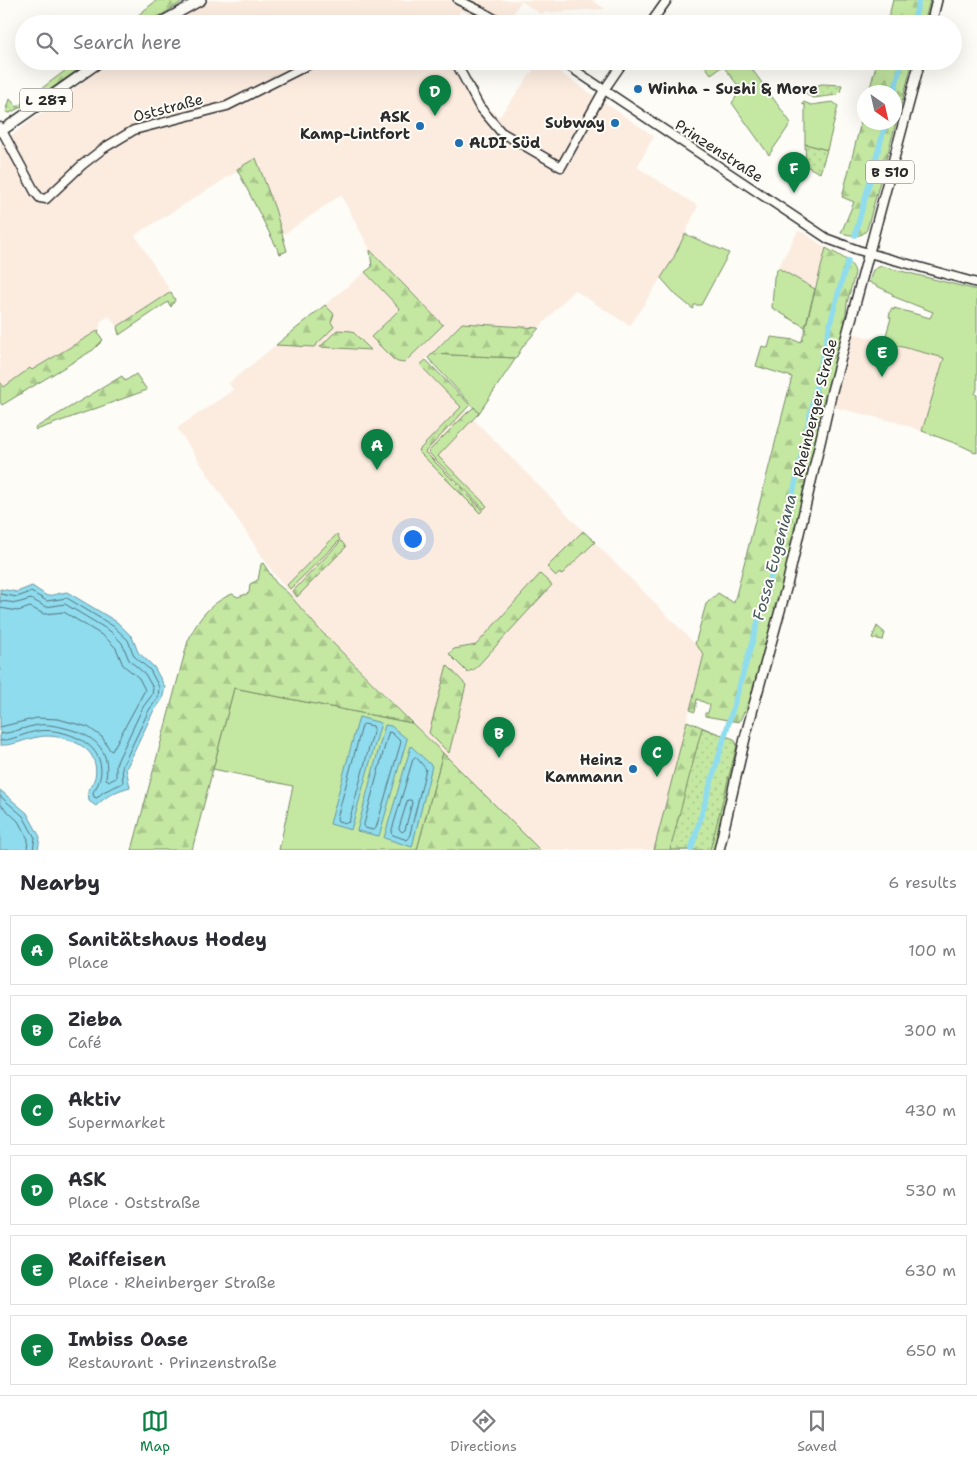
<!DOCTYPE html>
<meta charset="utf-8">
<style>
body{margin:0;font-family:"Shantell Sans",sans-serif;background:#f2f2f3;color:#2b2b33}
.compass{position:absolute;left:857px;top:85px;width:45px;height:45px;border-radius:50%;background:#fff;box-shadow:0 5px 20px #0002;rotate:146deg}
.you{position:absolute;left:412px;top:538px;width:18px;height:18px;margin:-12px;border:4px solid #fff;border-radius:50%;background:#1a73e8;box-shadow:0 0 0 8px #1a73e833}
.badge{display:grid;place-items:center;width:32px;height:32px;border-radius:50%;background:#0b8043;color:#fff;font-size:16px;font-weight:700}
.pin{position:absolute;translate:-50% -41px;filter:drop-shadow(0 1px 2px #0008)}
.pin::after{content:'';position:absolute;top:26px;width:18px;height:15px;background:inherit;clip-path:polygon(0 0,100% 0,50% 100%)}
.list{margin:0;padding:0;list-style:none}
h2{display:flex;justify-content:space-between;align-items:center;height:65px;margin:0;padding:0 20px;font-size:21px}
h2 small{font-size:16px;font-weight:400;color:#7c7c81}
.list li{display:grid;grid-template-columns:32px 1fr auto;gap:15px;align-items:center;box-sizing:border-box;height:70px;margin:0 10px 10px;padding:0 10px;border:1px solid #e1e1e2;border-radius:0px}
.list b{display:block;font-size:19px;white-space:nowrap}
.list p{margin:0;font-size:16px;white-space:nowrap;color:#7c7c81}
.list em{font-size:16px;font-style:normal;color:#7c7c81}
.icon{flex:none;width:28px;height:28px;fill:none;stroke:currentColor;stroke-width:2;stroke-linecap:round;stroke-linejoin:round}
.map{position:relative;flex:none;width:977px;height:850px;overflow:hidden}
.search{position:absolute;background:#fff;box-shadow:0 5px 20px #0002;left:15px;right:15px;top:15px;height:55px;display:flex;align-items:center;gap:12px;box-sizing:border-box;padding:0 18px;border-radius:28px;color:#7c7c81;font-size:19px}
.sheet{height:545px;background:#fff}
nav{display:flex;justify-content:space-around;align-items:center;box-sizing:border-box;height:70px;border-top:1px solid #e1e1e2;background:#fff;font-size:14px;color:#7c7c81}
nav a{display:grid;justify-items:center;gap:2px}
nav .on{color:#0b8043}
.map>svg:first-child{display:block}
</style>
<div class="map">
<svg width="977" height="850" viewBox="0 0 977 850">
<defs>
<pattern id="forest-firs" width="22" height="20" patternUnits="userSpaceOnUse" patternTransform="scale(1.25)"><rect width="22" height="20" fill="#c4e8a2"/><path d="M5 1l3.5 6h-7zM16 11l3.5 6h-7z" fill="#a9c78c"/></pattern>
<pattern id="park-dots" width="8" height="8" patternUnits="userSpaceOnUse" patternTransform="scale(1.25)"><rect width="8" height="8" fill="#c4e8a2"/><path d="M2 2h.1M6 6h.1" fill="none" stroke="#a9c78c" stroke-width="1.8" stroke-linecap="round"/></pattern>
</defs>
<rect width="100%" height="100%" fill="#fdfcf7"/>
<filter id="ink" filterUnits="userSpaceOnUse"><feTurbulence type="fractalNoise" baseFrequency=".02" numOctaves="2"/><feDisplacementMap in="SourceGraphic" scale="10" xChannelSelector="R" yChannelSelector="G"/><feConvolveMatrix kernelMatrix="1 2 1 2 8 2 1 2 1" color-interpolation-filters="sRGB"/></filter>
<g filter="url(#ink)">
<!-- built -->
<g fill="#fcece0">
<polygon points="209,0 592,0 605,9 539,13 521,1 508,21 503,24 494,24 461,10 452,24 162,24"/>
<polygon points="111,61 461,61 486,105 499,117 540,61 543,61 654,136 637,167 698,206 673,259 630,326 574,290 539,328 462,323 420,365 704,653 654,850 540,850 318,628 273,573 177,428 233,390 229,383 365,272 400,309 396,361 402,363 408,360 442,325 370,250 341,195 283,235 287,251 280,254 238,171 135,235 171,292 117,327 109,316 101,321 99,330 83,340 32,370 30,368 4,387 0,382 0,144"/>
<polygon points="798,231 805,233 826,248 815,289 778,268"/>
<polygon points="848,332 944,357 922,431 899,423 829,406"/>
</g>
<!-- grass -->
<g fill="#c4e8a2" stroke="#788a66">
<polygon points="701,61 746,61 791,123 769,155 732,103 742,88 736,83 723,66 711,74"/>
<polygon points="804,102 811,105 833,102 838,106 827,150 805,144 805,105 802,104"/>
<polygon points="685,234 729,253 701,305 694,305 693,309 676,295 661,278 673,259"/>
<polygon points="881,266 977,290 977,389 975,394 977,395 977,453 960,445 922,431 944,358 884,342 891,318 889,317 891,309 894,310 894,308 930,318 933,312 892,296 893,294 869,282 873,270"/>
<polygon points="778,268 815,289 805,327 772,308 774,277"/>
<polygon points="432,354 516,358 479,413 428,358"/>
<polygon points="234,688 412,723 443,753 417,850 279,850 293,786 213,769"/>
</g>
<!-- forest -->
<g fill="url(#forest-firs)" stroke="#788a66">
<polygon points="157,0 185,0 147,24 127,24"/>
<polygon points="893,0 930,0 924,24 887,24"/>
<polygon points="78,61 90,61 31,103 24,105 10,113 6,112 10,99 17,107"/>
<path d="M877 61H913L867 229C862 239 851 235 841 233L854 202 842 197 864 110V122H894V92H869Z"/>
<polygon points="256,158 275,209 287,251 280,254 237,169"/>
<path d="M826 248C836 254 854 261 855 273L847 303 845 322 794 544 749 711 744 712 739 722 705 716V713H708L710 705 697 699 695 712 690 710 704 654 695 644 706 604 718 593 734 603 792 377 756 366 762 346 768 348 771 337 795 340 798 342 802 341Z"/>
<polygon points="370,250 443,325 404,363 398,362 394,360 371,337 400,309 365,272 372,267"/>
<polygon points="171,292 175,300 171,307 168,302 119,335 117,327"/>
<polygon points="325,305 334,314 331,322 334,327 314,347 276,345"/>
<polygon points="462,323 539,328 523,346 516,358 432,354"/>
<polygon points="99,330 98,333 103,340 93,350 2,405 0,402 0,382 4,387 30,368 32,370"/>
<polygon points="337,330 352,331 371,350 320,347"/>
<polygon points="426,360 470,405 425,452 483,510 480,513 418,451 461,407 420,365"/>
<polygon points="136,374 147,390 36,430 35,428 122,376 125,381"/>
<polygon points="474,407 479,413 438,456 487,506 484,509 428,452 467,413"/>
<polygon points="583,531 595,542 561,575 560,573 556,576 547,567"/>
<polygon points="337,534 340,540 290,589 287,585"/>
<polygon points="341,541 346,547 297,597 293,591"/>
<path d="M263 563 276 583 288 593 318 628 412 723 234 688 192 850H132L188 641C198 619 209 604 232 594L238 597 249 593 250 584 258 580 261 564Z"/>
<polygon points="540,574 552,585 473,671 471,670 468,673 449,654 454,649 476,645"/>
<polygon points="447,665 466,685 449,753 429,733"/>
<polygon points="687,721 735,741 737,745 737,751 715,850 654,850"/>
<polygon points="443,753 540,850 417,850"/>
</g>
<!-- park -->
<g fill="url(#park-dots)" stroke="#788a66">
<polygon points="822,84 842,85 840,92 837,95 813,98 807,95 804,89"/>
<polygon points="805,144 827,150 820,173 806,166"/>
<polygon points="877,626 885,633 883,640 872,638"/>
<polygon points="702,728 734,739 737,745 710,850 670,850"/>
</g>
<!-- water -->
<g fill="#8fdcef" stroke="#6795a1">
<path d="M32 586 47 596 67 592 117 622 132 637 138 652 154 667 165 687 162 700 153 712 126 769 130 787C116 791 107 795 96 806L89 801 88 790C95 782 98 772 94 761 89 742 55 733 38 737 25 739 13 746 0 745V589L17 592Z"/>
<polygon points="359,717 381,723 351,830 330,824"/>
<polygon points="385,725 391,726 407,739 379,836 357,831"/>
<polygon points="411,746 432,766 412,847 384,838"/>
<polygon points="0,790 27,813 40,837 38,850 0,850"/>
</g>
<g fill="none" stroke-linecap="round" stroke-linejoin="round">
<!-- shore -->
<g stroke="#537279" stroke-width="1">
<path d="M0 594 17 597 31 592 47 601 67 598 113 626 128 640 134 656 150 670 159 687 158 698 149 710 122 767 123 783 103 792 97 798 94 797 93 792C101 782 104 768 97 755 88 738 58 728 38 731 25 733 13 740 0 741"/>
<path d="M0 601 17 603 31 599 46 607 65 604 110 631 122 643 129 660 145 674 153 688 152 695 143 707 116 764V778L110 781 106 779C111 748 93 735 65 728 57 726 47 724 38 725 25 727 13 733 0 734"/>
<polyline points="0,608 18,611 30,607 44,614 64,612 105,637 116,648 123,665 139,678 145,690 112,751 110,750 102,737 88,727 58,719 37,718 0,727"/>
<polygon points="364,724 373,726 374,729 349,822 346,823 338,821 337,818 362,726"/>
<polygon points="389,732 392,733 401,742 376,828 373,830 365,828 364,825"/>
<polygon points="416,757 426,769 409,838 407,840 393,835 391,833 413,759"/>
<polyline points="0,796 23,816 35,838 33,850"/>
<polygon points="408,800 411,800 412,803 405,830 402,832 399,829"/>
<polyline points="0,804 18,821 28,839 27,850"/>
</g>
<!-- canal -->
<g stroke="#8fdcef" stroke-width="5.5">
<polyline points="913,24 919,0"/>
<polyline points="894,92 902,61"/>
<polyline points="855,235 886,122"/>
<path d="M691 850C725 734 761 618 791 501 811 421 822 340 848 261"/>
</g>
<!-- secondary casing -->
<g stroke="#2b2b2b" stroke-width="11">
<g id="secondary">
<polyline points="458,0 481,11 503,24"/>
<polyline points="650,24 667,0"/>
<polyline points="455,61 479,106 501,132 561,167 604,90 624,61"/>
<polyline points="561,61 828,239 858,250 977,283"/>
<polyline points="0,127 35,192 40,198 46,199 82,165 104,148 134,130 227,106 316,61"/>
</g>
</g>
<!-- primary casing -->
<g stroke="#2b2b2b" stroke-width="12">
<g id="primary">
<polyline points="158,24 201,0"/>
<polyline points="931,24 937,0"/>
<polyline points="0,132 101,61"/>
<polyline points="719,850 746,734 787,585 832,391 920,61"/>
</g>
</g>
<!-- secondary -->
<use href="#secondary" stroke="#fdfcf7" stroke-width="8"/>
<!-- primary -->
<use href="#primary" stroke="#fdfcf7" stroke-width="9"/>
</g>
</g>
<!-- markers -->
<g fill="#1f6fb2" stroke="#fdfcf7" stroke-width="2">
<circle cx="638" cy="89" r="5"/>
<circle cx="615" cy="123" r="5"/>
<circle cx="420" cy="126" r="5"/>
<circle cx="459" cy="143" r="5"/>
<circle cx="633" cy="769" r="5"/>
</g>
<g text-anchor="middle" stroke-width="4" stroke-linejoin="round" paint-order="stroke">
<!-- shield labels -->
<g fill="#fdfcf7" stroke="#6a6a68" stroke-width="1">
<rect x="20" y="88.5" width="52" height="23" rx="4"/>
<rect x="866" y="160.5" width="48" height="23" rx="4"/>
</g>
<g font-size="14" font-weight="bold" fill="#2b2b2b">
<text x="46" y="105">L 287</text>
<text x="890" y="177">B 510</text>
</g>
<!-- poi labels -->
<g font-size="15" font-weight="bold" fill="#2b2b2b" stroke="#fdfcf7" text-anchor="end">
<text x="648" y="94" text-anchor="start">Winha - Sushi &amp; More</text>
<text x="410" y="122">ASK<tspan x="410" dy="17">Kamp-Lintfort</tspan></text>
<text x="605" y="128">Subway</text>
<text x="469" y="148" text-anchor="start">ALDI Süd</text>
<text x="623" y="765">Heinz<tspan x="623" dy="17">Kammann</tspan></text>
</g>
<!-- street labels -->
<g font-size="15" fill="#2b2b2b" stroke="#fdfcf7">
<text transform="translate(168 108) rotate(-15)" y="5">Oststraße</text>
<text transform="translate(719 151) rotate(33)" y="5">Prinzenstraße</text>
<text transform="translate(815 408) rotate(-76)" y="5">Rheinberger Straße</text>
</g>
<!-- water labels -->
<g font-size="16" font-style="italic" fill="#44575c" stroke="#fdfcf7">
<text transform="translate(774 557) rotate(-75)" y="6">Fossa Eugeniana</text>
</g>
</g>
</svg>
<svg class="compass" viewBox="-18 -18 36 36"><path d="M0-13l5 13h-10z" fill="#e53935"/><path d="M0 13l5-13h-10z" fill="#7c7c81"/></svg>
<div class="you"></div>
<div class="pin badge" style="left:377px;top:470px">A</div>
<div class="pin badge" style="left:499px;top:758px">B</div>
<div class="pin badge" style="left:657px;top:777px">C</div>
<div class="pin badge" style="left:435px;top:116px">D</div>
<div class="pin badge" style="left:882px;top:377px">E</div>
<div class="pin badge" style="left:794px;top:193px">F</div>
<div class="search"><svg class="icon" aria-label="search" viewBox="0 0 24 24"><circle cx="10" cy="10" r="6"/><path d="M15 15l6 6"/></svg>Search here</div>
</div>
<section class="sheet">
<h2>Nearby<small>6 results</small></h2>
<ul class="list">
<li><span class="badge">A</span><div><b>Sanitätshaus Hodey</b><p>Place</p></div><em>100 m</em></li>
<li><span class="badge">B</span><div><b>Zieba</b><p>Café</p></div><em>300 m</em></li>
<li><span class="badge">C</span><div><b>Aktiv</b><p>Supermarket</p></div><em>430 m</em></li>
<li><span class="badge">D</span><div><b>ASK</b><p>Place · Oststraße</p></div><em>530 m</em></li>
<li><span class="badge">E</span><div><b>Raiffeisen</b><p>Place · Rheinberger Straße</p></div><em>630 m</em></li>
<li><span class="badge">F</span><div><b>Imbiss Oase</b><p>Restaurant · Prinzenstraße</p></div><em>650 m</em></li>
</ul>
</section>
<nav>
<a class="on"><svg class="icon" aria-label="map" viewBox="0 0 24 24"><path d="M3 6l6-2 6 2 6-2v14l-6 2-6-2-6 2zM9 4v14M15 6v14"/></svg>Map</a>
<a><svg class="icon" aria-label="directions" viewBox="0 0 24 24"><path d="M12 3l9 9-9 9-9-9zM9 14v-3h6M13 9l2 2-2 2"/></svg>Directions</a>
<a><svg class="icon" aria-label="saved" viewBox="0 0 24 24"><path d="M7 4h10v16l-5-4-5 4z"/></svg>Saved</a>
</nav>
